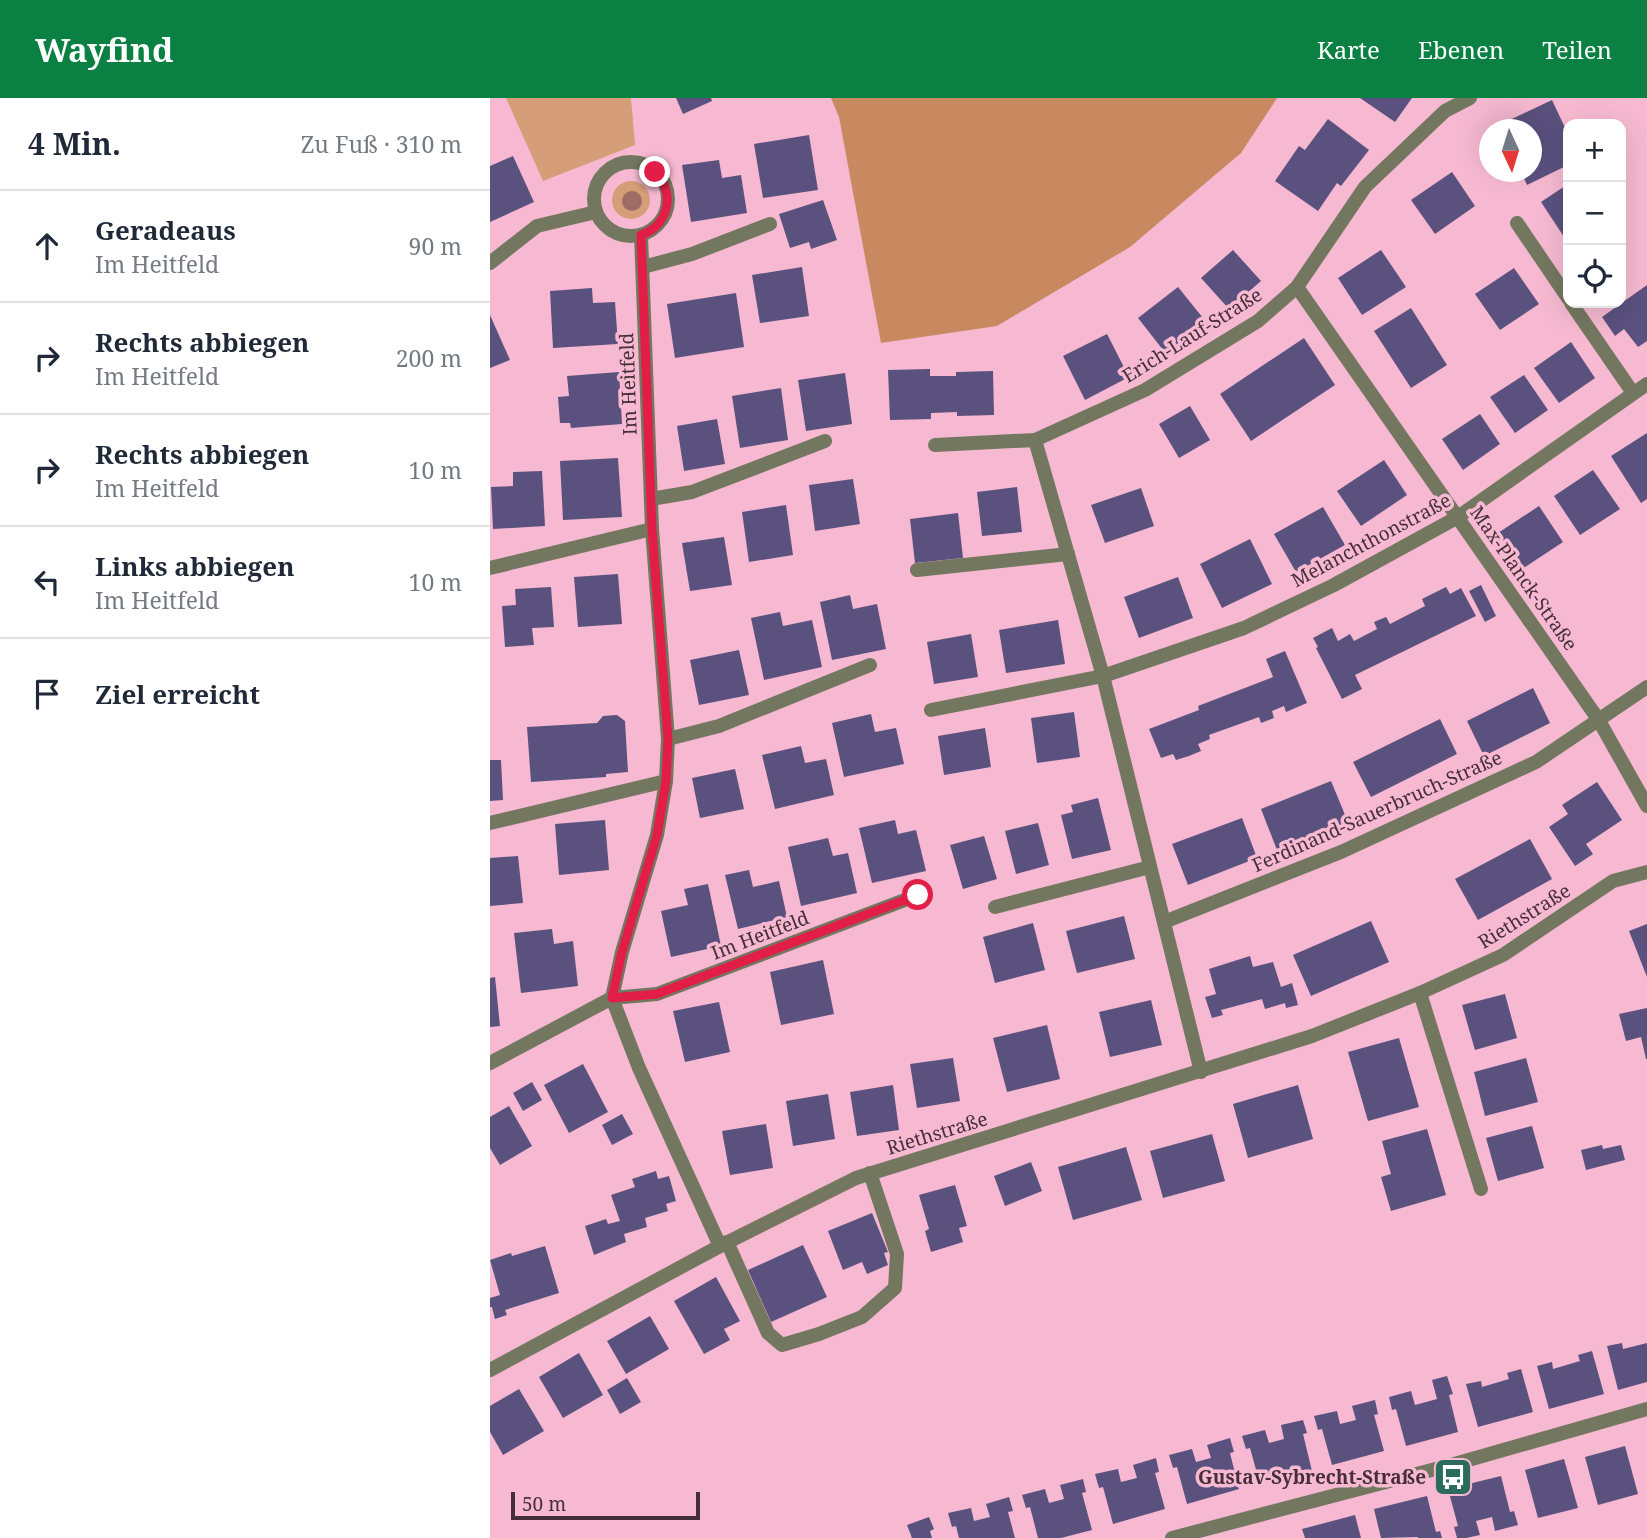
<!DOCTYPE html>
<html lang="de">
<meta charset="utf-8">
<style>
body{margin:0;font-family:"Noto Serif",serif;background:#f6f6f7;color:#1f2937}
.controls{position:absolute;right:21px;top:21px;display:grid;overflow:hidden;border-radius:14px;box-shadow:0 7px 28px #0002}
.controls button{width:63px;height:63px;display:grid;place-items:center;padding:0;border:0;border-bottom:2px solid #e0e1e3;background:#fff;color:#1f2937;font:35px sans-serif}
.compass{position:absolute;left:989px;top:21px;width:63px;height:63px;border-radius:50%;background:#fff;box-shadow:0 7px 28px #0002;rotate:176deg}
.scale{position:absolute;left:21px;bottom:18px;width:189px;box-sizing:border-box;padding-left:7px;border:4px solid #462f38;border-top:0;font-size:19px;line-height:24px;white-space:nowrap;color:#462f38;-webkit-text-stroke:5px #f6b9d1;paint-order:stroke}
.stop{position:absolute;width:21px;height:21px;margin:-16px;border:5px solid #e11d48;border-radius:50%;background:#fff}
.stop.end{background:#e11d48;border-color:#fff;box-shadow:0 2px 7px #0008}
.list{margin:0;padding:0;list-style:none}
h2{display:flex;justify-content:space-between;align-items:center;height:91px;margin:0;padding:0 28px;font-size:30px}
h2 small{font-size:23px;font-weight:400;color:#747a83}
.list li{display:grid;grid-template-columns:46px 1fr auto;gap:21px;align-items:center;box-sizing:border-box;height:112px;padding:0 28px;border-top:2px solid #e0e1e3}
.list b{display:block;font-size:26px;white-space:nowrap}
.list p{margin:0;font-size:23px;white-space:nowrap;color:#747a83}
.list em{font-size:23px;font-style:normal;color:#747a83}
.icon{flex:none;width:38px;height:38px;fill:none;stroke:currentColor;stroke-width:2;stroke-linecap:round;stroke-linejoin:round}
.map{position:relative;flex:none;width:1157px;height:1440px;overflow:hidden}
header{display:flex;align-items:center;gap:42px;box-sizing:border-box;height:98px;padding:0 35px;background:#0b8043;color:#fff}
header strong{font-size:33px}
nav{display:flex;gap:38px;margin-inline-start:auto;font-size:24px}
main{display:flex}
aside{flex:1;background:#fff}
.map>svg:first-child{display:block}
</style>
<header>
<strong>Wayfind</strong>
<nav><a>Karte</a><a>Ebenen</a><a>Teilen</a></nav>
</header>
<main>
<aside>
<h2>4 Min.<small>Zu Fuß · 310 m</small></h2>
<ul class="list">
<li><svg class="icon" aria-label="ahead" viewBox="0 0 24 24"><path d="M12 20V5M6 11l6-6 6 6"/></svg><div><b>Geradeaus</b><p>Im Heitfeld</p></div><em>90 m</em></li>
<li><svg class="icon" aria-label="right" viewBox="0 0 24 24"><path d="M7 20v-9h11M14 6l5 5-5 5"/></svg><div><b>Rechts abbiegen</b><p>Im Heitfeld</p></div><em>200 m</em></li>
<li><svg class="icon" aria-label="right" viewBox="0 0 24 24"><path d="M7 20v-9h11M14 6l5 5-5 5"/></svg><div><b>Rechts abbiegen</b><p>Im Heitfeld</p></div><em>10 m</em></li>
<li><svg class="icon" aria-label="left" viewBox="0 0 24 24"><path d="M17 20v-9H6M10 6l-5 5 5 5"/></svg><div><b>Links abbiegen</b><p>Im Heitfeld</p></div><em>10 m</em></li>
<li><svg class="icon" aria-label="arrive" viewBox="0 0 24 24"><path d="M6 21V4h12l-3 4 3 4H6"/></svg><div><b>Ziel erreicht</b></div></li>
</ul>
</aside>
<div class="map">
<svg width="1157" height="1440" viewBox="0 0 1157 1440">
<rect width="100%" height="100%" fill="#f6b9d1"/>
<!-- green -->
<g fill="#d59d78">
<polygon points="16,0 141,0 145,47 53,83"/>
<circle cx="141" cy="102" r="19"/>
</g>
<!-- forest -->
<polygon fill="#c88960" points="341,0 787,0 751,55 640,149 507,228 391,245 349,19"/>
<!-- building -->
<g fill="#5b517f">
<polygon points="186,0 221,0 222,3 193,16"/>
<polygon points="870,0 922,0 905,24"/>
<polygon points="1062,2 1078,36 1078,67 1037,87 1031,74 1042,74 1042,32 1011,32 1009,27"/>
<polygon points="838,21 879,52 851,88 847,85 828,113 785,83 809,48 815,52"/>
<polygon points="319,37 328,92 273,100 264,46"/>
<polygon points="23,58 44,104 0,124 0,68"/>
<polygon points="229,62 232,80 251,77 257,115 201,124 192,67"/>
<polygon points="962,74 985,108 945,136 921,102"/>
<polygon points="1078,86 1078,145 1051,104"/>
<polygon points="333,102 347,142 321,151 319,144 300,150 289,116"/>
<polygon points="743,152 771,183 739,211 711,180"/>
<polygon points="891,152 916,189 872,217 848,180"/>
<polygon points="312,169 319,218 270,225 262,177"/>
<polygon points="1024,170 1049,206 1010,232 985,196"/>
<polygon points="1157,187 1157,243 1148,249 1134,231 1125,238 1112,219"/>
<polygon points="688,189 717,225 677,257 648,220"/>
<polygon points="102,190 103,205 125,204 128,246 63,250 60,193"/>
<polygon points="246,195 254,249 185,260 177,206"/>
<polygon points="921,210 957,267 921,290 884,233"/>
<polygon points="0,217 20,262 0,270"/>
<polygon points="617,236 639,279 595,302 573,258"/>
<polygon points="814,240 845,287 761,343 730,296"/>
<polygon points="1081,244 1105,280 1069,305 1044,270"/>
<polygon points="440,271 440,278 466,278 466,274 503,273 504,317 467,318 467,314 441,315 441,321 400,322 398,272"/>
<polygon points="129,274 132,326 81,330 80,325 70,325 68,299 79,298 77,278"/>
<polygon points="355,275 362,326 316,333 308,282"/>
<polygon points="1034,277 1058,312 1025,335 1000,299"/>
<polygon points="291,290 298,342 250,350 242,298"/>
<polygon points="700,308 720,342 689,360 669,326"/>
<polygon points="990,316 1010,346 973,372 952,341"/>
<polygon points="227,321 235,366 194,373 187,328"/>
<polygon points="1157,335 1157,401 1151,405 1121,358"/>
<polygon points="128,360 132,419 73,422 70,363"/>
<polygon points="894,362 917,397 871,428 847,393"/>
<polygon points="1103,372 1130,411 1090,437 1064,398"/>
<polygon points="52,373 55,428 3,431 1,389 23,388 23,374"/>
<polygon points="363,381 370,426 325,433 319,387"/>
<polygon points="527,389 532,434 492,438 487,394"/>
<polygon points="651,390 664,428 615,445 601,407"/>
<polygon points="296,407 303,457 259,464 252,414"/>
<polygon points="1049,408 1073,444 1032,471 1008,435"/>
<polygon points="833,409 855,447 806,474 784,436"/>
<polygon points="468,415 473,460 425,465 420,421"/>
<polygon points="234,439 242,487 200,493 192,445"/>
<polygon points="760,441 782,486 732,510 710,466"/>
<polygon points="128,476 132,526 88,529 84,479"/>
<polygon points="688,479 703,520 649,540 634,499"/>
<polygon points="991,487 1006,518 995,524 979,493"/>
<polygon points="61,489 64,529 42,530 44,547 15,549 12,508 26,507 25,491"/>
<polygon points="956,489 960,496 971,490 986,518 865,577 872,591 852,601 826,550 828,549 823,540 842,530 848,543 860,536 864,543 887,531 884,524 896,519 900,526 935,508 932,501"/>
<polygon points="360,497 363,511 387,506 396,551 342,562 330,504"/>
<polygon points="290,514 293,528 322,522 332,569 274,582 261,520"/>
<polygon points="568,522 575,566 516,575 509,532"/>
<polygon points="481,536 488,579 444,586 437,544"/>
<polygon points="249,552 259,597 209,607 200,562"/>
<polygon points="795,553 817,605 796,614 794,608 782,613 784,620 771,625 769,619 719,637 720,641 708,646 711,653 699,658 686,662 683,656 671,660 659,631 709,612 708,608 783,579 776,561"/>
<polygon points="1043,590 1060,625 994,658 977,623"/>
<polygon points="584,614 590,659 547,665 541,620"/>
<polygon points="381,616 385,634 406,630 414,666 354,679 342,625"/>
<polygon points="127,617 135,623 138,674 116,676 116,679 41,684 37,629 107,625 113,618"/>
<polygon points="950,621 967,656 881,699 863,664"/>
<polygon points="495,630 501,669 454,677 448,638"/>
<polygon points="311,648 315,665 336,661 344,697 285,711 272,657"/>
<polygon points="0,662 11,662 13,702 0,703"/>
<polygon points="245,671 254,711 210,720 202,680"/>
<polygon points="841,683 858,724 787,752 771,711"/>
<polygon points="1107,684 1132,722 1096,746 1103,756 1085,768 1059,729 1078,716 1072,707"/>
<polygon points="608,700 621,752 582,761 571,717 583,714 581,707"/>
<polygon points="752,720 767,760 698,787 682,746"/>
<polygon points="115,722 119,772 69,777 65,726"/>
<polygon points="405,722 408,736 426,732 436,773 382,785 369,730"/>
<polygon points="548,725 559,767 526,776 515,733"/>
<polygon points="494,738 507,781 473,791 460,747"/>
<polygon points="338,740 343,758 358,755 367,795 311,808 298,749"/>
<polygon points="1040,741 1062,781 988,822 965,781"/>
<polygon points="28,758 33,805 0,808 0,760"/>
<polygon points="259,772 263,789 289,783 297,819 248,831 235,777"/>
<polygon points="218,786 231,848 181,859 171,813 198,807 194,791"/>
<polygon points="634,818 645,861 587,875 576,833"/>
<polygon points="881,823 899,864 821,898 803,857"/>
<polygon points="543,825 555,872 505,885 493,839"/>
<polygon points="1157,826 1157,879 1139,833"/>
<polygon points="62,831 64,846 83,843 88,888 31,895 24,835"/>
<polygon points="760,858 763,869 783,864 791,889 802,885 808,907 796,910 795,905 775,911 772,901 731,912 733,917 722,920 715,899 726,896 719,871"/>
<polygon points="333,862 344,916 291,927 280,874"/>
<polygon points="5,879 10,928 0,929 0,880"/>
<polygon points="1015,896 1027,940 985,952 972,907"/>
<polygon points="661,902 672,947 620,959 609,914"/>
<polygon points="229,904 240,954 195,964 183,913"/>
<polygon points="1157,910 1157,961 1156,961 1151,939 1136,943 1129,916"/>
<polygon points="557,927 570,981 517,994 503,940"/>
<polygon points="909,940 929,1009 878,1023 858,954"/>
<polygon points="463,960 470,1003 427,1010 420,966"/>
<polygon points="1036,960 1048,1004 995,1018 984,974"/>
<polygon points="93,966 118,1014 79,1035 54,987"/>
<polygon points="42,984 52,1002 33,1013 23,995"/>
<polygon points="403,987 409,1032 367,1038 360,994"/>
<polygon points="808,987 823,1041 758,1060 743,1006"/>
<polygon points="338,996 345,1041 303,1048 296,1003"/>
<polygon points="19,1008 42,1048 10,1067 0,1050 0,1019"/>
<polygon points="132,1016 143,1036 122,1047 112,1027"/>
<polygon points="276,1026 283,1070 240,1077 232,1033"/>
<polygon points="1042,1028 1054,1070 1008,1083 996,1040"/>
<polygon points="937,1031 956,1097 901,1113 891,1079 901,1076 892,1043"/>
<polygon points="722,1036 735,1083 673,1100 660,1053"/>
<polygon points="1112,1047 1113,1051 1131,1047 1135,1062 1096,1072 1091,1052"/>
<polygon points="636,1049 652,1102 583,1122 568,1069"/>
<polygon points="541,1064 552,1093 515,1108 504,1078"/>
<polygon points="166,1073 168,1081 179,1078 186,1103 176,1106 178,1113 155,1120 157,1129 134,1136 136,1144 104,1157 95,1128 116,1121 118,1126 130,1123 121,1097 145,1089 142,1081"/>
<polygon points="465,1087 477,1128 469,1130 473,1144 441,1154 435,1133 439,1131 429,1097"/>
<polygon points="382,1115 398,1154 394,1155 398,1167 377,1176 372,1164 353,1172 338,1133"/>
<polygon points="313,1147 337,1199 281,1224 258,1172"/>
<polygon points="55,1148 69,1195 15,1212 17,1217 5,1221 2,1209 0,1209 0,1200 10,1197 0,1162 21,1155 22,1158"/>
<polygon points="226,1179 250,1223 234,1231 240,1242 214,1256 184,1203"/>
<polygon points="160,1218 179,1251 136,1276 117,1243"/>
<polygon points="1132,1245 1133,1251 1157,1245 1157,1284 1128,1292 1117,1248"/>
<polygon points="1102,1253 1114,1296 1059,1311 1047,1268 1062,1264 1063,1271 1090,1263 1088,1257"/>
<polygon points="89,1255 113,1297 73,1320 49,1279"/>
<polygon points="1031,1271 1043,1314 988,1329 976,1286 991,1283 992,1289 1019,1281 1017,1275"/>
<polygon points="957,1278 963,1296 959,1297 968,1334 916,1348 906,1311 902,1312 899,1299 921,1293 925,1307 947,1301 942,1282"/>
<polygon points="137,1280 151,1304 130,1316 117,1292"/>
<polygon points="29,1291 54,1333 13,1357 0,1334 0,1308"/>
<polygon points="885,1302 888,1316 884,1317 894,1353 842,1367 832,1331 828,1332 824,1318 847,1313 850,1326 866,1322 862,1308"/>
<polygon points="813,1322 817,1335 813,1336 822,1373 770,1386 760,1350 756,1351 752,1338 775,1332 779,1345 794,1341 791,1327"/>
<polygon points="740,1340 744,1354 740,1355 749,1391 697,1406 687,1369 683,1370 679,1357 702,1351 706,1364 721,1360 717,1347"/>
<polygon points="1135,1348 1148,1396 1108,1407 1095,1359"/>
<polygon points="666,1360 669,1374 665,1375 675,1411 623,1426 613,1389 609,1390 605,1376 628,1371 631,1384 647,1380 643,1367"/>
<polygon points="1074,1361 1088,1410 1048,1420 1035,1372"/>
<polygon points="1011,1378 1020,1414 1024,1413 1028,1427 1005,1433 1002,1419 986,1423 990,1437 976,1440 967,1440 964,1429 968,1428 958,1391"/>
<polygon points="593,1381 596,1394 592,1395 602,1432 571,1440 548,1440 540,1409 536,1410 532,1397 555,1391 559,1405 574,1401 570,1387"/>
<polygon points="937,1398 946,1434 950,1433 952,1440 928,1440 928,1439 891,1440 884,1411"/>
<polygon points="519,1399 523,1413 518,1414 525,1440 469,1440 466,1428 462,1429 458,1415 481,1410 484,1423 500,1419 496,1406"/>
<polygon points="865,1417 871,1440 815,1440 812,1431"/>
<polygon points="439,1419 444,1431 440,1433 442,1440 422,1440 417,1427"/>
</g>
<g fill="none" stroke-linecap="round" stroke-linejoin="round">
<!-- lane -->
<polyline stroke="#747760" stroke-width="14" points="237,1144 278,1235 292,1247 329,1236 372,1219 405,1190 407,1156 380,1075"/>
<!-- street -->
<g stroke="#747760" stroke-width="14">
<circle cx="141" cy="101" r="37"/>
<polyline points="1027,125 1078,200"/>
<polyline points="151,137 162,431 178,641 176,683 167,737 132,854 122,900 149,970 230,1148"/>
<polyline points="0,165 47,128 106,114"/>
<polyline points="153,169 202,156 280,126"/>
<polyline points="807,189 1108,621 1157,708"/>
<polyline points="1081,205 1143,295"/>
<polyline points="545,342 613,578 711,974"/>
<polyline points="445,347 545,342 655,292 768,223 807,189 875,89 955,13 980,0"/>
<polyline points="161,401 202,394 335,343"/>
<polyline points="0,470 162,431"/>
<polyline points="427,472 578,456"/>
<polyline points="441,612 613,578 754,530 844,487 968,419 1157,286"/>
<polyline points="178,641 229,628 380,567"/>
<polyline points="0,725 176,683"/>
<polyline points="505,809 660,769"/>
<polyline points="674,824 851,754 1046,664 1157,589"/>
<polyline points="930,895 991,1091"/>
<polyline points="0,965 122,900 167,896 428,797"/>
<polyline points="0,1272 230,1148 366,1080 822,938 930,895 1013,857 1123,783 1157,774"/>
<polyline points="682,1440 961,1367 1157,1311"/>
</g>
</g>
<!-- trees -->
<circle fill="#9f6c65" cx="142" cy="103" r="10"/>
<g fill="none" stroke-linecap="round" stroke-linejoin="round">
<!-- route -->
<path stroke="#e11d48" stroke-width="9" d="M165 74C186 95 179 127 151 137L162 432 178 641 176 683 167 737 132 854 122 900 167 896 428 797"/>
</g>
<!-- icons -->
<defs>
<g id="bus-square" transform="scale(2.0125)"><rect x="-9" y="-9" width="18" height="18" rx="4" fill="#2b6c5c" stroke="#f6b9d1"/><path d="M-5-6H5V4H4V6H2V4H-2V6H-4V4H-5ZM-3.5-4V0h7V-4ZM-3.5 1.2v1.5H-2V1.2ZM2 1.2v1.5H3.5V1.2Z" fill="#fff"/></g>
</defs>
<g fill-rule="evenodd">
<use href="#bus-square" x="963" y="1379"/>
</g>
<g text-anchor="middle" stroke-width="7" stroke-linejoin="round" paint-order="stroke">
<!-- street labels -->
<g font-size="19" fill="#462f38" stroke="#f6b9d1">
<text transform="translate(702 237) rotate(-32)" y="7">Erich-Lauf-Straße</text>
<text transform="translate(138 286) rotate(-92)" y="7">Im Heitfeld</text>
<text transform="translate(881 442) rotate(-28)" y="7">Melanchthonstraße</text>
<text transform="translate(1034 480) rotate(55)" y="7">Max-Planck-Straße</text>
<text transform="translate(887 713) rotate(-24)" y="7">Ferdinand-Sauerbruch-Straße</text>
<text transform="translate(1034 818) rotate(-32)" y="7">Riethstraße</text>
<text transform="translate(270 837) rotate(-21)" y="7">Im Heitfeld</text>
<text transform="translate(447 1035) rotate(-17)" y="7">Riethstraße</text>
</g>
<!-- poi labels -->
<g font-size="19" font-weight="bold" fill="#462f38" stroke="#f6b9d1" text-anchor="end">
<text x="936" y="1386">Gustav-Sybrecht-Straße</text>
</g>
</g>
</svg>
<div class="controls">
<button>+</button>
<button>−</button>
<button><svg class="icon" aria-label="locate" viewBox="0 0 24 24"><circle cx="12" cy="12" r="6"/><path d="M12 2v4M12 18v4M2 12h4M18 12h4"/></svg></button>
</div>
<svg class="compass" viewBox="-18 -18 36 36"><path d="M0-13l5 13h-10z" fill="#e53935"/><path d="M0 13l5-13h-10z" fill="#747a83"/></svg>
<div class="scale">50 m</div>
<div class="stop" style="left:428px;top:797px"></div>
<div class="stop end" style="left:165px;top:74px"></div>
</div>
</main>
